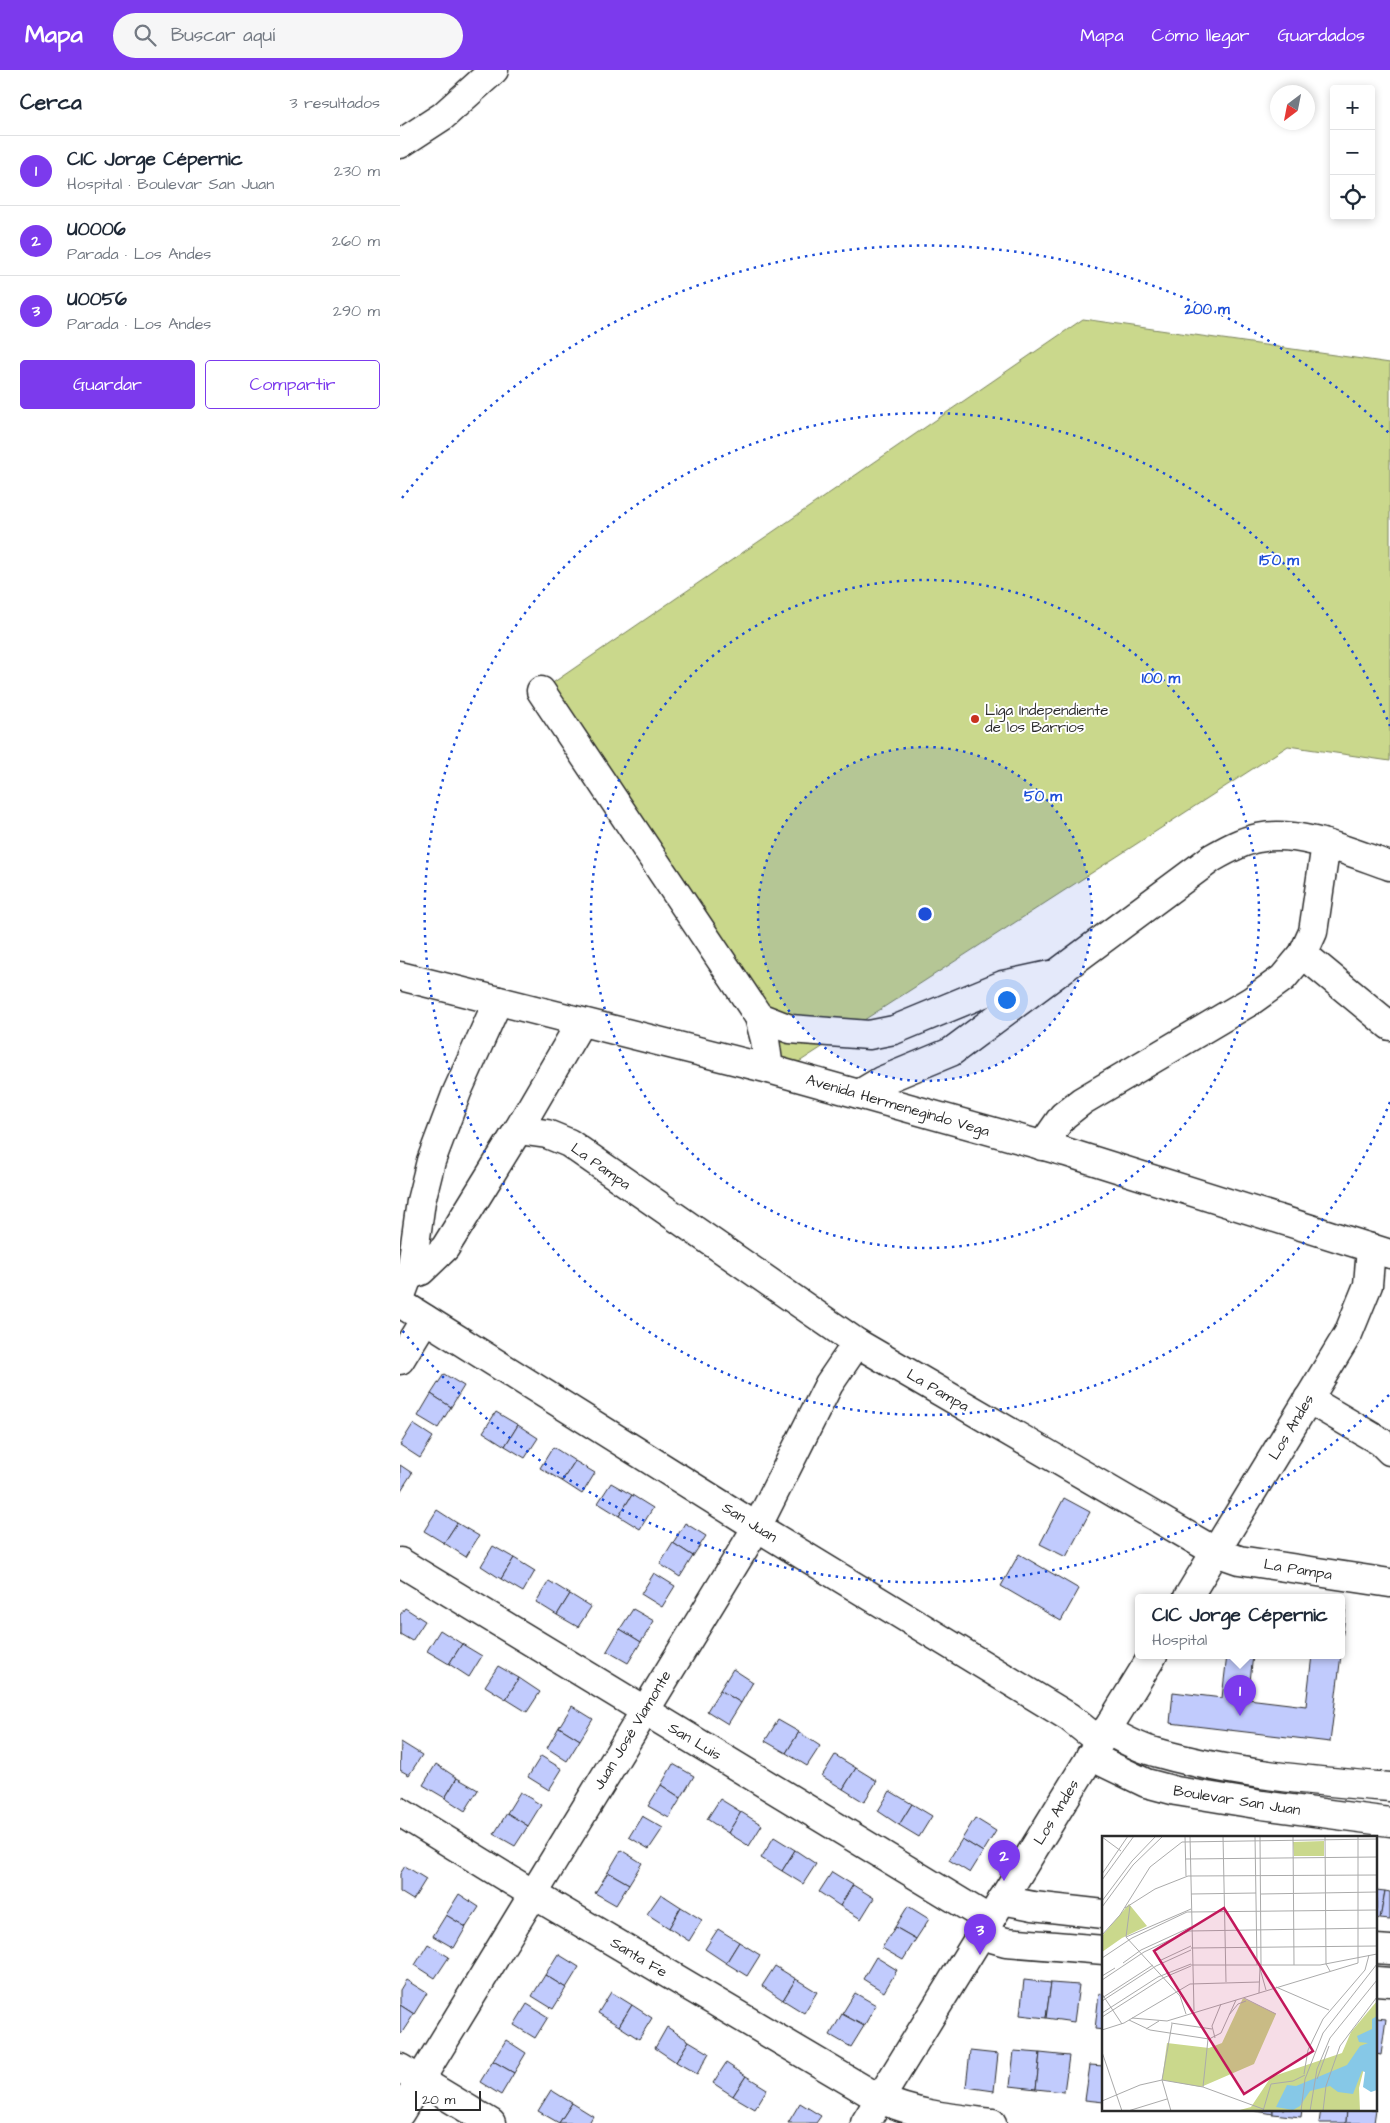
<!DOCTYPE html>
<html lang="es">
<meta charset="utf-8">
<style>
body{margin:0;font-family:"Architects Daughter",sans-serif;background:#f6f6f7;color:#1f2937}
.controls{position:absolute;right:15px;top:15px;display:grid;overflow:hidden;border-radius:5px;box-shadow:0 2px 8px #0003}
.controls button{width:45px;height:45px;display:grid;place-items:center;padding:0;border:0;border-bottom:1px solid #e0e1e3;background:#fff;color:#1f2937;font:25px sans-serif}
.compass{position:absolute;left:870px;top:15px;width:45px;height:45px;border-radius:50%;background:#fff;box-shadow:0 2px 8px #0003;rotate:212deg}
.scale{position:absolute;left:15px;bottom:12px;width:66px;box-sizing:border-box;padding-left:5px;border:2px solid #2b2b2b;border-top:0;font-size:14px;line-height:18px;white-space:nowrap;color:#2b2b2b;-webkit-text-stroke:4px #fff;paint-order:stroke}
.you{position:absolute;left:606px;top:929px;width:18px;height:18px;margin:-12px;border:4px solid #fff;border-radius:50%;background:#1a73e8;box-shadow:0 0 0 8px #1a73e833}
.badge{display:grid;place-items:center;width:32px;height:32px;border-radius:50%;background:#7c3aed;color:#fff;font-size:16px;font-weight:700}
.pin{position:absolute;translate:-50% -41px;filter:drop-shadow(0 1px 2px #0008)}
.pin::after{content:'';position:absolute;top:26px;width:18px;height:15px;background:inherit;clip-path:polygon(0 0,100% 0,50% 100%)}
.popup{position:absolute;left:735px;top:1524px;width:210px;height:65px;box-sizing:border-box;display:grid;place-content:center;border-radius:5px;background:#fff;filter:drop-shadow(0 1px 4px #0005);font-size:16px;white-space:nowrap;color:#747a83}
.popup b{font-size:19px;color:#1f2937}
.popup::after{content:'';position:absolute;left:50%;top:100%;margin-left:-10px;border:10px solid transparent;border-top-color:#fff}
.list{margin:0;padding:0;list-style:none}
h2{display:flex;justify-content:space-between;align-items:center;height:65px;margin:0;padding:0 20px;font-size:21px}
h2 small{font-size:16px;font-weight:400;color:#747a83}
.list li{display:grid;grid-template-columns:32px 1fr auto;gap:15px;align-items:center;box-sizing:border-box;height:70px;padding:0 20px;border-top:1px solid #e0e1e3}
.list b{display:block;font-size:19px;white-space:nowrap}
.list p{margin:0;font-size:16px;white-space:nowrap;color:#747a83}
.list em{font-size:16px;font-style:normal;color:#747a83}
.actions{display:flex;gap:10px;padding:15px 20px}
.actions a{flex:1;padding:11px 0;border:1px solid #7c3aed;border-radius:5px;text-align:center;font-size:18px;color:#7c3aed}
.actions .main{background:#7c3aed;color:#fff}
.icon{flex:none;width:28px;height:28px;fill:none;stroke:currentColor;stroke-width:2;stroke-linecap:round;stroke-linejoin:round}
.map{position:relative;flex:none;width:990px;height:2053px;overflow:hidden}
header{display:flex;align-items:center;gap:30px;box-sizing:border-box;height:70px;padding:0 25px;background:#7c3aed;color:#fff}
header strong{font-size:24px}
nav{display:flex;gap:28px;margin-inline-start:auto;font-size:18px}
.search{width:350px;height:45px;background:#f6f6f7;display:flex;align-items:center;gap:12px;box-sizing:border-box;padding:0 18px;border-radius:28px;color:#747a83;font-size:19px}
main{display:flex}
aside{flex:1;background:#fff}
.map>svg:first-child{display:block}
</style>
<header>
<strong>Mapa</strong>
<div class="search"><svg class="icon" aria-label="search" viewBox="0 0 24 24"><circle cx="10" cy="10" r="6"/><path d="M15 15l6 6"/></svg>Buscar aquí</div>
<nav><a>Mapa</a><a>Cómo llegar</a><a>Guardados</a></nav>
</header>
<main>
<aside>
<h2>Cerca<small>3 resultados</small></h2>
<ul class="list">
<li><span class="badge">1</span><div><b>CIC Jorge Cépernic</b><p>Hospital · Boulevar San Juan</p></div><em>230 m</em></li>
<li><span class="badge">2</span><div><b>U0006</b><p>Parada · Los Andes</p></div><em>260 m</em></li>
<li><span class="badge">3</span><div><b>U0056</b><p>Parada · Los Andes</p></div><em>290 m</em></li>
</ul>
<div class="actions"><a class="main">Guardar</a><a>Compartir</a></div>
</aside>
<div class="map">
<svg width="990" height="2053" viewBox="0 0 990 2053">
<rect width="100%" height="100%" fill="#fff"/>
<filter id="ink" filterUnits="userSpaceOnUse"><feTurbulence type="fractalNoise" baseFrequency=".02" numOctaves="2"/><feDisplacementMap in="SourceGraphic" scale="10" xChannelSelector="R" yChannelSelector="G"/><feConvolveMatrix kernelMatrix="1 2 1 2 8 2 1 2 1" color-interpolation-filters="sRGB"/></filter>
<g filter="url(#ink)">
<!-- green -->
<polygon fill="#cad88c" stroke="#7a825c" points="683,249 990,293 990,691 888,676 382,1003 365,970 141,621"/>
<!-- building -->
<g fill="#c1cbfd" stroke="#2b2b2b">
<polygon points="44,1304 64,1316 51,1337 31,1324"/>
<polygon points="31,1324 51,1337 38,1358 18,1346"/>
<polygon points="96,1342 118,1355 105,1376 83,1362"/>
<polygon points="13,1354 33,1367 20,1388 0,1375"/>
<polygon points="118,1355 138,1368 125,1388 105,1376"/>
<polygon points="153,1377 175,1391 162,1411 140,1398"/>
<polygon points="175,1391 195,1403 182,1424 162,1411"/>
<polygon points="0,1395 12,1403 0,1422"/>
<polygon points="211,1413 232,1425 219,1446 198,1433"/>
<polygon points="232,1425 253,1438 240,1459 219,1446"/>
<polygon points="664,1428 690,1442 666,1487 640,1474"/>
<polygon points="37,1440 57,1453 44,1473 24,1461"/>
<polygon points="57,1453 79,1466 66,1487 44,1473"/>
<polygon points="285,1453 306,1466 293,1486 273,1473"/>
<polygon points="273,1473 293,1486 280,1507 260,1494"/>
<polygon points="93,1476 114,1488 101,1509 81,1496"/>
<polygon points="619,1484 679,1519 661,1551 601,1516"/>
<polygon points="114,1488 135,1501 123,1522 101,1509"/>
<polygon points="254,1503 275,1516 262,1537 241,1524"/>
<polygon points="149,1511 170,1524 157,1545 136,1532"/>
<polygon points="170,1524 191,1537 178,1557 157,1545"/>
<polygon points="941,1536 946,1536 941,1579"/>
<polygon points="5,1538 25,1551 12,1571 0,1564 0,1545"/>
<polygon points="233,1539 254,1551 241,1572 220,1559"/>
<polygon points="220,1559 241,1572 228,1593 207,1581"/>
<polygon points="40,1560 62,1574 49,1594 27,1581"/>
<polygon points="62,1574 82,1586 69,1607 49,1594"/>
<polygon points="827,1585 853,1585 848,1629 906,1636 912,1585 941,1585 930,1672 770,1653 773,1622 822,1628"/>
<polygon points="98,1596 119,1608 106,1629 85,1616"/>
<polygon points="333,1599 353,1612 341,1633 320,1620"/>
<polygon points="119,1608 140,1622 127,1642 106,1629"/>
<polygon points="320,1620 341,1633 328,1654 307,1641"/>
<polygon points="172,1636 193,1649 180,1670 159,1657"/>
<polygon points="378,1650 399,1662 386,1683 365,1671"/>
<polygon points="159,1657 180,1670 167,1691 147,1678"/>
<polygon points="399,1662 420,1676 407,1696 386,1683"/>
<polygon points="1,1672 22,1685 9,1705 0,1700"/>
<polygon points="435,1685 456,1698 443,1719 422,1706"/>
<polygon points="141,1686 162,1699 149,1720 128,1707"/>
<polygon points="36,1694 57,1708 45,1728 23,1715"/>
<polygon points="273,1694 294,1706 281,1728 261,1715"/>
<polygon points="456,1698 477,1711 464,1732 443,1719"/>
<polygon points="57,1708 78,1720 65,1741 45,1728"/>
<polygon points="261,1715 281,1728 269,1748 248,1736"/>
<polygon points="490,1721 512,1734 499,1755 478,1741"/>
<polygon points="120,1722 141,1735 128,1756 107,1743"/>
<polygon points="320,1729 341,1742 328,1763 307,1749"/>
<polygon points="512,1734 532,1746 519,1767 499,1755"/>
<polygon points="341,1742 362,1755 349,1776 328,1763"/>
<polygon points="107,1743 128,1756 115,1776 94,1764"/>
<polygon points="242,1746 263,1758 249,1779 229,1767"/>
<polygon points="575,1748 596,1761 583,1782 562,1769"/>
<polygon points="374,1767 395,1780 382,1801 361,1788"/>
<polygon points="562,1769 583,1782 570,1803 549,1790"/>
<polygon points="221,1780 242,1793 229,1814 208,1802"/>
<polygon points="395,1780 416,1794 403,1814 382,1801"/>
<polygon points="5,1796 26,1809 13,1830 0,1822 0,1804"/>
<polygon points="208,1802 229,1814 216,1835 195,1823"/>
<polygon points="432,1802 453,1815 440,1836 419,1822"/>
<polygon points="453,1815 474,1828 461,1849 440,1836"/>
<polygon points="976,1820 985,1821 980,1849 976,1848"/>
<polygon points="985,1821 990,1822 990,1850 980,1849"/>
<polygon points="59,1824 79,1837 66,1857 46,1845"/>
<polygon points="261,1824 281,1837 269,1858 247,1844"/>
<polygon points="508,1836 529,1849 516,1869 495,1857"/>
<polygon points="281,1837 302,1850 289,1871 269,1858"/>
<polygon points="46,1845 66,1857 54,1878 33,1866"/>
<polygon points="495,1857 516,1869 503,1890 482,1878"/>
<polygon points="318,1859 339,1872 326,1893 305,1879"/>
<polygon points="339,1872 360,1885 347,1906 326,1893"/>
<polygon points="28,1874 49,1887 35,1908 15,1895"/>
<polygon points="158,1884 179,1897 166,1918 145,1905"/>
<polygon points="476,1887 497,1900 484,1922 463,1909"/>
<polygon points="375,1896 396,1909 383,1930 362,1916"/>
<polygon points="145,1905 166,1918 153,1939 132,1926"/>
<polygon points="396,1909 417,1922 404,1943 383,1930"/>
<polygon points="6,1910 27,1923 14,1944 0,1935 0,1920"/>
<polygon points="624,1910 651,1913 646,1948 620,1945"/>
<polygon points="651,1913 679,1915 674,1952 646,1948"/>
<polygon points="211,1922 232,1935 219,1956 198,1943"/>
<polygon points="455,1923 476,1935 464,1956 442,1944"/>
<polygon points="699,1923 704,1924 704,1960 695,1959"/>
<polygon points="127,1934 148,1947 135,1968 114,1955"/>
<polygon points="0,1935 14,1944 1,1964 0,1964"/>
<polygon points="232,1935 252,1948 239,1969 219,1956"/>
<polygon points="442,1944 464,1956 451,1977 430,1965"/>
<polygon points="976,1948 986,1949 981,1985 976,1984"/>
<polygon points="267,1957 289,1971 276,1992 255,1978"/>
<polygon points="106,1970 126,1983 114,2003 93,1991"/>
<polygon points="289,1971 309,1983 297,2004 276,1992"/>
<polygon points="570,1981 598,1984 594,2021 566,2017"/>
<polygon points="614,1981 640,1983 636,2019 610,2016"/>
<polygon points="640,1983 669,1986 664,2022 636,2019"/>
<polygon points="93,1991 114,2003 101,2025 80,2012"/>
<polygon points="326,1993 346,2006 333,2026 313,2013"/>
<polygon points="690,1995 704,1996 704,2032 685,2030"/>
<polygon points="346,2006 367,2019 355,2039 333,2026"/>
<polygon points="151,2020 172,2033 159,2053 138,2041"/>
<polygon points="172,2033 193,2046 189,2053 159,2053"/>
<polygon points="400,2033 421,2046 416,2053 388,2053"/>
<polygon points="846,2039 873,2039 873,2044"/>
<polygon points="873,2039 902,2039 901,2047 873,2044"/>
<polygon points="921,2039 947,2039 946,2053 919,2053"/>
<polygon points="947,2039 976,2039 974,2053 946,2053"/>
</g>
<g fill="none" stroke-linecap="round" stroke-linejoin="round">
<!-- minor casing -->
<g stroke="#2b2b2b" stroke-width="31">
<g id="minor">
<polyline points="0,74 43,46 94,0"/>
<polyline points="141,621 359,947 365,970 369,999"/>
<polyline points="903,884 990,956"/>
<polyline points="0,906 369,999 666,1082 990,1184"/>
<polyline points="359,947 390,959 469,965 494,960 603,915 650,905"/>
<path d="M459 1024 481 1011 551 982 812 788C826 780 842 771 858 768 899 759 952 783 990 796"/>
<polyline points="118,1060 147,1064 169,1073 457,1273 816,1482 839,1490 990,1513"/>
<polyline points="642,1076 663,1046 682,1031 851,931 883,908 903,884 913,862 926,774"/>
<polyline points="8,1206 21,1201 45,1178 118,1060 181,952"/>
<polyline points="0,1228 12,1196 21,1131 31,1091 57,1022 98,931"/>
<polyline points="0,1233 357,1457 669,1647 699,1671"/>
<polyline points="0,1290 25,1249"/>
<polyline points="908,1329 981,1372 990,1381"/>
<polyline points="0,1492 590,1850"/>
<polyline points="788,1527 948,1264 968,1215 971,1178"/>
<path d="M706 1660C722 1668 738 1678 755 1682 831 1704 912 1711 990 1717"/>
<polyline points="690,1686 746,1713 776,1721 862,1735 990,1752"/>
<path d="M0 1742 133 1824 480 2029C517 2045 552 2048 592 2053"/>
<polyline points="602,1830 633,1836 704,1844"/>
<polyline points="581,1865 606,1872 704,1880"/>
<polyline points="976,1879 990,1880"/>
<polyline points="976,1911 990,1912"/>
<polyline points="0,1998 91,2053"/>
<polyline points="0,2043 357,1457 429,1314 457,1273"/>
<polyline points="465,2053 753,1585"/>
</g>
</g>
<!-- minor -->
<use href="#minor" stroke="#fff" stroke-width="28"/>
</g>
</g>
<!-- distance rings -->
<circle cx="525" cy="844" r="167" fill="#1d4ed8" fill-opacity=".12"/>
<g fill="none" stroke="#1d4ed8" stroke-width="2.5" stroke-dasharray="2.5 5">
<circle cx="525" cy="844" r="167"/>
<circle cx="525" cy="844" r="334"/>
<path d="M990 1032A501 501 0 1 1 990 656"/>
<path d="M989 1325A668 668 0 0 1 2 1260M2 428A668 668 0 0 1 989 363"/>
</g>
<!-- markers -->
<circle fill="#c8321e" stroke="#fff" stroke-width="2" cx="575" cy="649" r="5"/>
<g text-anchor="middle" stroke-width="4" stroke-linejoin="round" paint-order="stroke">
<!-- poi labels -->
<g font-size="15" fill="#2b2b2b" stroke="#fff" text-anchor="start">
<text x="585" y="645">Liga Independiente<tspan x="585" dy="17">de los Barrios</tspan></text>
</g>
<!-- street labels -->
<g font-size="15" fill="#2b2b2b" stroke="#fff">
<text transform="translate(498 1035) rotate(16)" y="5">Avenida Hermenegindo Vega</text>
<text transform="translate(201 1096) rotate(35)" y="5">La Pampa</text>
<text transform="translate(538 1320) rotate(30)" y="5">La Pampa</text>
<text transform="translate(891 1357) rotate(-59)" y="5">Los Andes</text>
<text transform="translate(350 1452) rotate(32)" y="5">San Juan</text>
<text transform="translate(898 1499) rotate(9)" y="5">La Pampa</text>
<text transform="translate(232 1660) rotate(-59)" y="5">Juan José Viamonte</text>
<text transform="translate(295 1671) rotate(31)" y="5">San Luis</text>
<text transform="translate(837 1730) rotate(9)" y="5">Boulevar San Juan</text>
<text transform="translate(656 1742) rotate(-59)" y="5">Los Andes</text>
<text transform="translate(239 1887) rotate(31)" y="5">Santa Fe</text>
</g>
</g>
<!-- overview -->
<g transform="translate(702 1766)">
<rect width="275" height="275" fill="#fff"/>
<path d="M222 5V20H192L191 6ZM27 68 45 90 20 102 0 116V100ZM141 162 174 178 152 228 99 251 60 244 65 207 107 212 120 207ZM275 165V181L257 252 258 275H134L149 271 169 241 240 217 249 196Z" fill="#cad88c"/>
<path d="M275 180V254L269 256 261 251 263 236 260 235 251 258 236 256 228 250 208 255 198 270 191 274 174 271 185 249 194 250 245 229 258 210 266 207 257 206 255 200 270 193V183Z" fill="#86c8e7"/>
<path fill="none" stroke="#aaa" stroke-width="1" d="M83 0 84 40M88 0 92 175M121 0 124 146M153 0 155 129M158 0 159 129M191 0 192 129M223 0 224 128 228 135M0 1 19 15M83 23 275 21M0 38 26 0M0 44 32 0M89 58 154 57M159 58 275 56M0 65 30 25 54 0M28 70 24 101 78 160 84 178M0 71 31 29 61 0M23 72 53 53 86 40 275 39M0 99 18 79 48 31 80 6 275 3M24 101 89 73M89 112 275 110M0 122 30 102 85 76 275 74M57 125 89 110M21 127 39 114 89 91M89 129H218L275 118M157 129 164 154M0 140 13 132M0 144 42 116 87 95 275 92M174 151 227 174M157 157 158 131M0 158 20 188M0 162 51 129M142 162 174 178M0 165 54 130 89 114M0 177 56 141 89 128M127 179 136 168 144 165M0 181 61 142 89 130M30 182 65 185 256 127V0M27 184 48 194 107 203 119 197 134 164M69 187 110 193M44 193 57 185M0 194 22 187 88 148 157 146M113 202 110 190 119 168M0 216 20 275M202 238 206 214 221 183 263 134 267 119M215 243 227 210M101 251 106 203M0 265 38 249 60 244 101 251 161 273M26 275 65 263M69 275 60 244 70 188M161 275 169 248 191 245 203 239M199 275 203 243 221 197 275 128M208 275 215 233 228 202 275 144M221 275 224 250 238 210 275 161"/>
<path fill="#c2185b" fill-opacity="0.15" stroke="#c2185b" stroke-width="2.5" d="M122 72 211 215 142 258 52 115Z"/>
<rect width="275" height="275" fill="none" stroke="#2b2b2b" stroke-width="2.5"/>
</g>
<circle cx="525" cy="844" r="8" fill="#1d4ed8" stroke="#fff" stroke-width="2.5"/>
<g font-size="15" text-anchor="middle" font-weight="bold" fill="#1d4ed8" stroke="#fff" stroke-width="4" stroke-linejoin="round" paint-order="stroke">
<text x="807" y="244">200 m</text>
<text x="879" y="495">150 m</text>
<text x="761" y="613">100 m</text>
<text x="643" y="731">50 m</text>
</g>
</svg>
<div class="controls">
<button>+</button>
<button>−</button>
<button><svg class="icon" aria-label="locate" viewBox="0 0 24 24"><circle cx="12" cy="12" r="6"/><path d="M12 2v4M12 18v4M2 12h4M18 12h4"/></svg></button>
</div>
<svg class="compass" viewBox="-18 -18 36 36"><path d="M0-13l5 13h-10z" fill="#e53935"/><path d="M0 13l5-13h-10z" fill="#747a83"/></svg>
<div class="scale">20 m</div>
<div class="you"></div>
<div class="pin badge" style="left:840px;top:1646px">1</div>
<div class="popup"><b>CIC Jorge Cépernic</b>Hospital</div>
<div class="pin badge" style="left:604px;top:1811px">2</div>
<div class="pin badge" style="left:580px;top:1885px">3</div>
</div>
</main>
